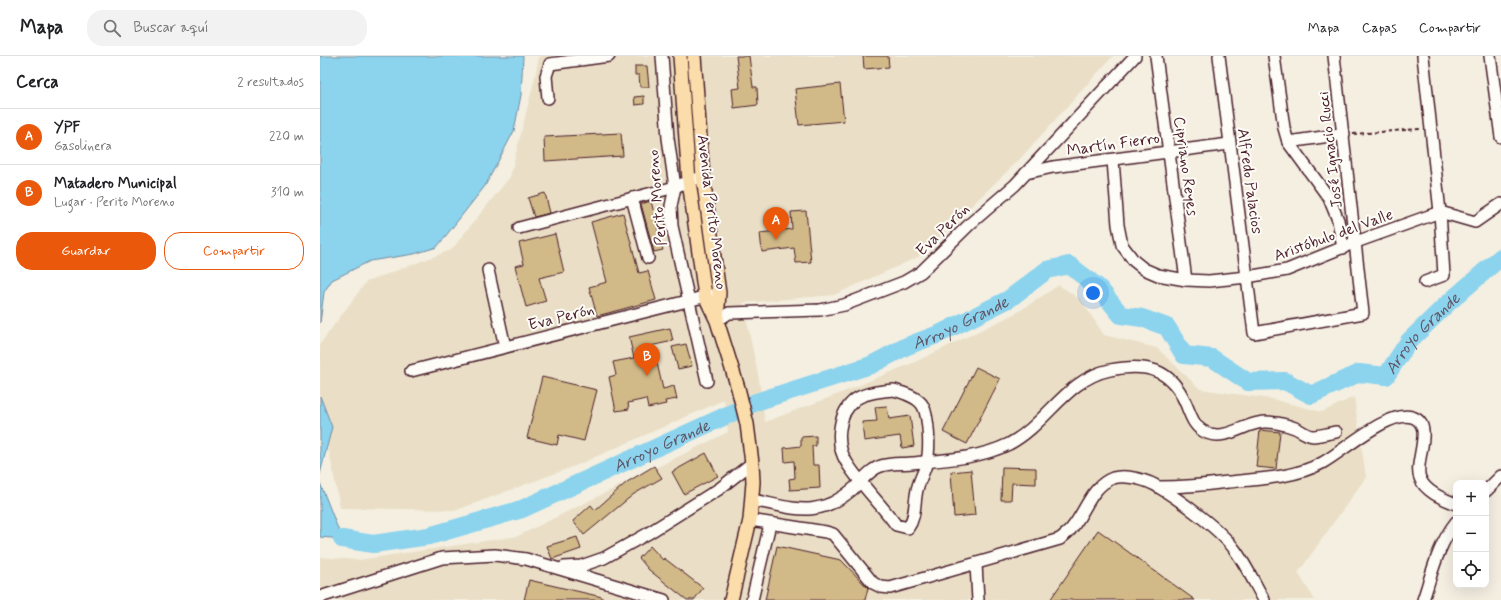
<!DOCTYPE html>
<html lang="es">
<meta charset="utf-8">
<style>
body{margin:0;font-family:Mynerve,sans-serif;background:#f2f2f2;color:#202124}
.controls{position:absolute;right:12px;bottom:12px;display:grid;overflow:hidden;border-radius:8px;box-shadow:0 4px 16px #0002}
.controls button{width:36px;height:36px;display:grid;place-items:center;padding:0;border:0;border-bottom:1px solid #e0e0e0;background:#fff;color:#202124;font:20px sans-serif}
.you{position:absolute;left:773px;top:237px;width:14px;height:14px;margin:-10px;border:3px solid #fff;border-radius:50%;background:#1a73e8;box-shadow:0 0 0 6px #1a73e833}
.badge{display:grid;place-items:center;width:26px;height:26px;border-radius:50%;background:#ea580c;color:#fff;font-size:13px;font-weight:700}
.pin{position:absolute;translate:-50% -33px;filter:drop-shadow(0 1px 2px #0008)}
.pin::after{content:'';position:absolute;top:21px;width:14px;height:12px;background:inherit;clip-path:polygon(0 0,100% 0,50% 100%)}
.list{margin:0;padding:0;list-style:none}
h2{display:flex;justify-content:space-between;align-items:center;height:52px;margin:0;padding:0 16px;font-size:17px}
h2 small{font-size:13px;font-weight:400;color:#757577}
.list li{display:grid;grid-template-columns:26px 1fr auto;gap:12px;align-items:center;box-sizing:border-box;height:56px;padding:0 16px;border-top:1px solid #e0e0e0}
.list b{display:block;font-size:15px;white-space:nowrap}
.list p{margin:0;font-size:13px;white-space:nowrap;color:#757577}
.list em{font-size:13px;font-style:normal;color:#757577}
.actions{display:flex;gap:8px;padding:12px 16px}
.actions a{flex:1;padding:9px 0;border:1px solid #ea580c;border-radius:16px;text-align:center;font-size:14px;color:#ea580c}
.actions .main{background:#ea580c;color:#fff}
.icon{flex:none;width:22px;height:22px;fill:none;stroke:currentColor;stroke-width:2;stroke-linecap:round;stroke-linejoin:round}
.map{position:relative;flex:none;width:1181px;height:544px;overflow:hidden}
header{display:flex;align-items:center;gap:24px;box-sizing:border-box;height:56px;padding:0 20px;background:#fff;border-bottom:1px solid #e0e0e0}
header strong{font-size:19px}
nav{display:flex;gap:22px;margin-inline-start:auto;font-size:14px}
.search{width:280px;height:36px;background:#f2f2f2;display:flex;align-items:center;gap:10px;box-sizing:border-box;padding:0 14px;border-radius:16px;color:#757577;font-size:15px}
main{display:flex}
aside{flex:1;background:#fff}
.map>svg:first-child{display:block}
</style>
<header>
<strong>Mapa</strong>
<div class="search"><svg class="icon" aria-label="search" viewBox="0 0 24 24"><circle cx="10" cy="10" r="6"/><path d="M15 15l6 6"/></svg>Buscar aquí</div>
<nav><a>Mapa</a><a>Capas</a><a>Compartir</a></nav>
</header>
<main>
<aside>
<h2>Cerca<small>2 resultados</small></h2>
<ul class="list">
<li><span class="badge">A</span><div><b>YPF</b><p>Gasolinera</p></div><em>220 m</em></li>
<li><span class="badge">B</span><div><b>Matadero Municipal</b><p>Lugar · Perito Moreno</p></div><em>310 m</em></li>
</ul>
<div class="actions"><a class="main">Guardar</a><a>Compartir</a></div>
</aside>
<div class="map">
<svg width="1181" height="544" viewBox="0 0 1181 544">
<rect width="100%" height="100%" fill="#f4efe1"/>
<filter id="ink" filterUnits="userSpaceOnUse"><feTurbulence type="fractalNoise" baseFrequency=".025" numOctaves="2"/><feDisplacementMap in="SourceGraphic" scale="8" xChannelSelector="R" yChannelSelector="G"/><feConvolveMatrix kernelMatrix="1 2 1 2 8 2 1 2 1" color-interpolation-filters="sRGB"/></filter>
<g filter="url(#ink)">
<!-- built -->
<polygon fill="#eadfc6" points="219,0 793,0 698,105 598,201 514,239 423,247 439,323 445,366 521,337 597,305 698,256 739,229 761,244 784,279 837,292 880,333 952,343 1002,356 1034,341 1046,421 978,517 995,544 0,544 0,501 39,504 198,480 408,376 404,344 255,410 137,454 20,452 0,349 0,288 46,226 131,194 190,121 215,21"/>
<!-- water -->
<g fill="#8cd3ee" stroke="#728ba0">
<polygon points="0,0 203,0 201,39 194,75 165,130 117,191 94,198 50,205 12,224 4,236 0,267"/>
<polygon points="0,340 12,371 0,418"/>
<polygon points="0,427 22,483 0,481"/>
</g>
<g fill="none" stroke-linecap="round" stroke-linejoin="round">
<!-- river -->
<path stroke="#8cd3ee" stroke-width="18" id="s1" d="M22 483 53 488 109 480 202 453 436 346 551 309 587 290 619 278 689 243 727 214 749 209 779 232 801 259 822 262 847 271 864 299 892 302 928 326 965 325 991 339 1039 317 1066 320 1089 285 1127 248 1181 201"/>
</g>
<!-- building -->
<g fill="#d1b988" stroke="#4a1f2b">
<polygon points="416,0 429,0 433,31 437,31 438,49 414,52 412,33 420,32"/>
<polygon points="543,0 568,0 569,11 544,13"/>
<polygon points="315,10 327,10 329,31 320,31 319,19 315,19"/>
<polygon points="520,28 524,65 479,69 475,33"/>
<polygon points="324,40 324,48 315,49 314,41"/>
<polygon points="301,77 303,100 225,105 224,81"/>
<polygon points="225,137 230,157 214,161 208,142"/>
<polygon points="331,145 343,194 334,196 321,148"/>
<polygon points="486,155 491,206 476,207 474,192 442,196 440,177 472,173 471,156"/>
<polygon points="303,157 319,217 328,215 336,244 277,260 269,231 287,226 271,166"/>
<polygon points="235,178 244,216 219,222 226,245 206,251 195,210 204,208 199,187"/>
<polygon points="350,272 353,285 330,290 334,308 337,307 343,333 354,330 357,343 345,345 346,348 328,352 326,343 308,347 309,353 296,355 289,321 296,319 293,306 314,302 309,281"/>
<polygon points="366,288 372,310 358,313 352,291"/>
<polygon points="656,311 680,323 647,388 623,376"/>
<polygon points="222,321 277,334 264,385 239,379 237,389 207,382"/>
<polygon points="567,350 569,363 590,360 594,390 582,392 580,380 544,385 542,366 557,365 555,351"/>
<polygon points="940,374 960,376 956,413 936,411"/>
<polygon points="496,380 496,390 492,390 493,409 499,409 500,432 470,434 469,423 475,422 474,405 465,406 464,392 481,390 481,381"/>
<polygon points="386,397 398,420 364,438 352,416"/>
<polygon points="334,410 342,422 314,438 264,479 253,465 271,449 275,454 307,426"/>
<polygon points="682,411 716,412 716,428 692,427 691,444 681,444"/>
<polygon points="651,414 655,459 634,461 631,416"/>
<polygon points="778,474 875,544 730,544"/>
<polygon points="257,481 261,493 232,503 227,490"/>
<polygon points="330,490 343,504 344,502 383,532 374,544 367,544 329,514 319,502"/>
<polygon points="457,490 521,504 548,532 545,544 445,544"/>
<polygon points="209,524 282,541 282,544 204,544"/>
</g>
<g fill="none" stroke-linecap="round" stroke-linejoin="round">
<!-- minor casing -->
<g stroke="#4a1f2b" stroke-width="14">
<g id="minor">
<polyline points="342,0 348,82 355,131 351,150 352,170 387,325"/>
<polyline points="836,0 866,224"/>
<polyline points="899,0 934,277 1043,257 1014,0"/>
<polyline points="954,0 964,72 968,86 1009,142 1018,164 1023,192"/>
<polyline points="1103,0 1120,156 1124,219 1105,226"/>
<polyline points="1170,0 1181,81"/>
<polyline points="228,42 226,20 230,8 289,0"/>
<polyline points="968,86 1024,78"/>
<polyline points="793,104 798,169 802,189 814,205 824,213 838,219 866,224 889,225 927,221 967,214 1036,186 1120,156 1155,166 1181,148"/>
<polyline points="706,117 733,111 909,88"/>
<polyline points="312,142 328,202"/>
<polyline points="199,172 355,131 369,125 383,121"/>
<polyline points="168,214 185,291"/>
<polyline points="397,265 409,257 500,254 524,249 584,226 601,216 651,167 695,129 815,0"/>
<polyline points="91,315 399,237"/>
<path d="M574 334C584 337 598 341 603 350 609 362 610 392 607 405 605 415 599 424 597 434 594 447 596 461 588 472L576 469C561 448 540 428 527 407 515 389 517 357 536 343 546 336 563 335 574 334Z"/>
<path d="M839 431C862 431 885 429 908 426 940 423 974 422 1002 407 1024 395 1068 354 1092 361 1116 368 1093 407 1100 422 1105 436 1124 443 1136 448"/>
<polyline points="1166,435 1181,420"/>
<path d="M432 444C474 452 497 464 533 433 541 426 550 413 561 410 570 407 582 408 591 407 624 404 658 403 689 388 727 368 746 323 790 314 826 307 851 312 866 348 871 360 874 372 887 377 907 385 926 366 945 366 954 366 967 369 975 372 980 374 987 380 993 380 1000 380 1009 377 1016 376"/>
<path d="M430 464 506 476 513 478 553 527 561 531 570 532 740 483C743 480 748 477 751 473 765 457 771 430 793 422 806 418 828 424 840 432 860 444 902 475 915 494 926 509 935 528 944 544"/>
<polyline points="656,508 658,544"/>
<polyline points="244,511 261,510 284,502 327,478 399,433 432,407"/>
<polyline points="0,541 122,502 175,499 206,503 344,544"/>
<polyline points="432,544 450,468"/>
<path d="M1103 544C1112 517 1118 489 1136 466"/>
</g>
</g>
<!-- major casing -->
<g stroke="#4a1f2b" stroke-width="16">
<g id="major">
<polyline points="360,0 369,125 385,240 397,265 418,332 427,368 432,407 433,426 430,464 411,544"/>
<polyline points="374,0 383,121 399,237 397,263"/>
</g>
</g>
<!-- path -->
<polyline stroke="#4a1f2b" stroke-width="2" stroke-dasharray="4 3" stroke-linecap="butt" points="1033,78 1100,73"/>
<!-- minor -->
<use href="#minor" stroke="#fdfcf7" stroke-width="11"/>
<!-- major -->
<use href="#major" stroke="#faddab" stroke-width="13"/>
</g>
</g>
<g text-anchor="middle" stroke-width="4" stroke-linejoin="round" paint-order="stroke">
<!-- street labels -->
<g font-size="16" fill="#4a1f2b" stroke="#fdfcf7">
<text transform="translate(793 87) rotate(-8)" y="6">Martín Fierro</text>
<text transform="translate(1009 94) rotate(-97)" y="6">José Ignacio Rucci</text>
<text transform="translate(867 110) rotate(82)" y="6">Cipriano Reyes</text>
<text transform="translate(931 125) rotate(82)" y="6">Alfredo Palacios</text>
<text transform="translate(336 142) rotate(-95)" y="6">Perito Moreno</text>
<text transform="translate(393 156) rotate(83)" y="6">Avenida Perito Moreno</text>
<text transform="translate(622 173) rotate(-44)" y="6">Eva Perón</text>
<text transform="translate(1013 178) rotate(-20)" y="6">Aristóbulo del Valle</text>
<text transform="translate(241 260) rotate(-14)" y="6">Eva Perón</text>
</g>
<!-- water labels -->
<g font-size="17" font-style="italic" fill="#5e5566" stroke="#fdfcf7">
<text dy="6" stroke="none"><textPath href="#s1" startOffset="662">Arroyo Grande</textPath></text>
<text dy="6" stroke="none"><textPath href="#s1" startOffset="1214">Arroyo Grande</textPath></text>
<text dy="6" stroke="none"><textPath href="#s1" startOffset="338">Arroyo Grande</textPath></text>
</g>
</g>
</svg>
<div class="controls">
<button>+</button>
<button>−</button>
<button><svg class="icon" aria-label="locate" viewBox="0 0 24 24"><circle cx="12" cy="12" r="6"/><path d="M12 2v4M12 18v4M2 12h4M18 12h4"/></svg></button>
</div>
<div class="you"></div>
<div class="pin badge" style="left:456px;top:184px">A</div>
<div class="pin badge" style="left:327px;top:320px">B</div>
</div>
</main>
